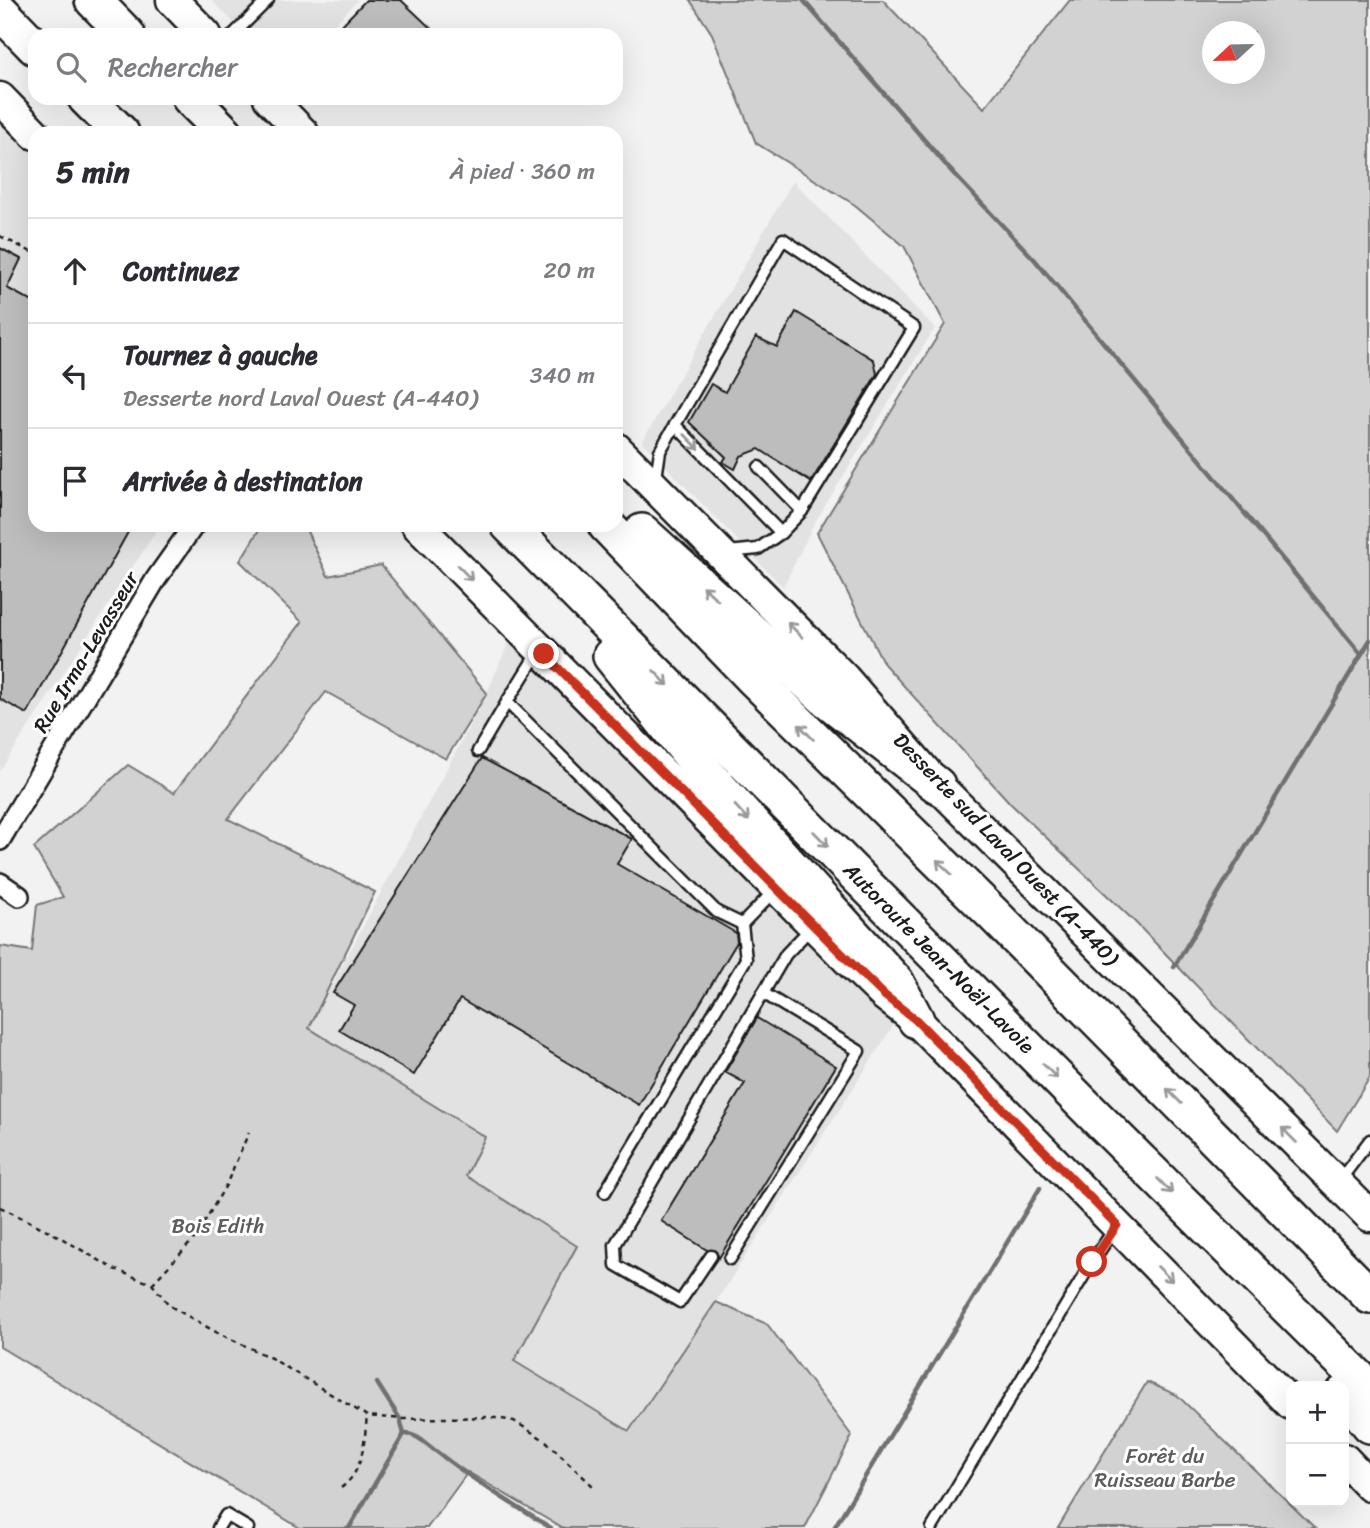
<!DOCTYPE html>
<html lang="fr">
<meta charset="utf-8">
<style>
body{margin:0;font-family:Sriracha,sans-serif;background:#f7f7f7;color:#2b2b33}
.controls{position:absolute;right:21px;bottom:21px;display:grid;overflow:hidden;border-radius:14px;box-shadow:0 7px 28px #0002}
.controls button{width:63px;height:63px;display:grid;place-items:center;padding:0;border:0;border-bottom:2px solid #e1e1e2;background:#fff;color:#2b2b33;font:35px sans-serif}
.compass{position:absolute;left:1202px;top:21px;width:63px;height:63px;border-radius:50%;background:#fff;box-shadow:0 7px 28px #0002;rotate:248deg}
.stop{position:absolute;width:21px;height:21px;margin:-16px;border:5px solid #c8321e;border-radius:50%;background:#fff}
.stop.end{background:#c8321e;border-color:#fff;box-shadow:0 2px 7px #0008}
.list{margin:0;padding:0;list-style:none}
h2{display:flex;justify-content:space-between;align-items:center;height:91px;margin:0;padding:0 28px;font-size:30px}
h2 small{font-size:23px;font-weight:400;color:#7c7c81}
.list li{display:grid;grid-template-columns:46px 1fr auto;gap:21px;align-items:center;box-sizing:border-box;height:105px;padding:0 28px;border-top:2px solid #e1e1e2}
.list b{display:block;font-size:26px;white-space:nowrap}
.list p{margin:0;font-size:23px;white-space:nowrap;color:#7c7c81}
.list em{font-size:23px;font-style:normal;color:#7c7c81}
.icon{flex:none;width:38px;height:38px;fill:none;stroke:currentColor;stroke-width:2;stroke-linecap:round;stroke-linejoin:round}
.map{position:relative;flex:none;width:1370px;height:1528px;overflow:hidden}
.search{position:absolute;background:#fff;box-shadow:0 7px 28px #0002;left:28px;top:28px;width:595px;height:77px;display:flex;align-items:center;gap:18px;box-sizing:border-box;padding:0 24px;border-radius:21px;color:#7c7c81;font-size:26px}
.panel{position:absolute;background:#fff;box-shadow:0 7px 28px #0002;left:28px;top:126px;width:595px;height:406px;border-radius:21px}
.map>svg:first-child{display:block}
</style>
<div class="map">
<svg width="1370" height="1528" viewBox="0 0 1370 1528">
<rect width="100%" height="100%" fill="#f2f2f2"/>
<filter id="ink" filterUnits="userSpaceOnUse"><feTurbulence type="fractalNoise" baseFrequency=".0143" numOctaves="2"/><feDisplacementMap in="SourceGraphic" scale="14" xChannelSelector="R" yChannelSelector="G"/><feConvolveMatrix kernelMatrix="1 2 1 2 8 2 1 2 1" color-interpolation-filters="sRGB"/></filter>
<g filter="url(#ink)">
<!-- built -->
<g fill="#e2e2e2">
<polygon points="211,0 358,0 324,35 247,35"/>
<polygon points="0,119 35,155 35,525 160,525 0,771"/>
<polygon points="793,181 935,328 815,522 783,587 642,442"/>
<polygon points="511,637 821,958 895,1023 716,1302 629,1431 514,1360 576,1246 465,1176 484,1137 309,1028 487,693"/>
</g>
<!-- green -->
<g fill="#d2d2d2" stroke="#777" stroke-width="2" fill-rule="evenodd">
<path d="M690 0H883L984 108 1070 0H1370V1077L1337 1131 1133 920 1011 804 884 664 817 533 945 324 904 246 855 205 756 143 712 34ZM1212 32H1254V74H1212Z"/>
<polygon points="262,525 304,525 328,576 381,565 487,693 446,759 326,692 228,819 375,892 309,1028 485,1137 466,1176 577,1246 514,1361 629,1431 716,1302 767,1324 852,1436 805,1528 562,1528 468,1472 427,1528 300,1528 0,1347 0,946 32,951 37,905 63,897 34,848 128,765 174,793 302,622 240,561"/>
<polygon points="1147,1382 1177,1395 1315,1528 1058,1528"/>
</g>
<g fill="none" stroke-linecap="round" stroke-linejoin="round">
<!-- stream -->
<g stroke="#707070" stroke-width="4.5">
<polyline points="803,0 953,173 1035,260 1361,654"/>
<polyline points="1174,967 1370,640"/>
<polyline points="377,1383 400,1419 404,1434"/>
<path d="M349 1528 404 1434C417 1433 427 1445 437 1452 473 1480 512 1504 551 1528"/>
<polyline points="834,1528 1040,1188"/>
</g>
</g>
<!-- building -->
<g fill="#bdbdbd" stroke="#1c1c1c" stroke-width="2">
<polygon points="366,0 401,0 438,35 332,35"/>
<polygon points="0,248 21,259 7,288 35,303 35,525 132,525 27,714 0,699"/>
<polygon points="796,312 874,360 877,374 811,482 759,449 741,456 735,469 723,462 726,457 689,422 711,384 725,392 756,337 777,347"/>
<polygon points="482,758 632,839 617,864 736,933 737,942 639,1105 460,999 414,1075 339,1030 354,1005 333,993"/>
<polygon points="757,1018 836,1066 719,1258 715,1250 707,1250 661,1221 745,1083 725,1072"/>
</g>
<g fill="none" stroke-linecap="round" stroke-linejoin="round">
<!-- lane casing -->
<g stroke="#1c1c1c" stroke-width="15">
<g id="lane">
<polyline points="233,35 268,0"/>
<polyline points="675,425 783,239 914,328 802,511"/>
<polyline points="759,467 802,511 781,533"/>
<polyline points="656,478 660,451 675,425 781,533 758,549 728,552"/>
<polyline points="538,652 507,702 717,912 742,924 774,891"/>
<polyline points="478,751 507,702"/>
<polyline points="1340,1180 1370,1140"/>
<polyline points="605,1192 746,959 742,924"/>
<polyline points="711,1256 680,1302 616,1265 615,1245 786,954 811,928"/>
<polyline points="730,1259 859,1051 763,993"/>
<polyline points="218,1528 226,1515 248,1528"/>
<polyline points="932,1528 1092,1262 1115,1228"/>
</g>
</g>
<!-- street casing -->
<g stroke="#1c1c1c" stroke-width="24">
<g id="street">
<polyline points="0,840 156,579 194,525"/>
<polyline points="0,883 19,896"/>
</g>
</g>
<!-- primary casing -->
<g stroke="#1c1c1c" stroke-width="35">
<g id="primary">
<polyline points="172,0 206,35"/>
<polyline points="0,98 35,134"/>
<polyline points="269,98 303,133"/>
<polyline points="616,448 844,678 937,785 1370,1216"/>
<polyline points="417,525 851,963 884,995 916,1020 1291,1404"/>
<polyline points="1344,1459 1370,1486"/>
</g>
</g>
<!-- highway casing -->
<g stroke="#1c1c1c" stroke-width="40">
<g id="highway">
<polyline points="93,0 127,35"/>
<polyline points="0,11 35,47"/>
<polyline points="86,98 121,133"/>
<polyline points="190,98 225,133"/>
<polyline points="509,525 1099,1120 1370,1389"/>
<polyline points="606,525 751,676 993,914 1370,1296"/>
<polyline points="642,532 825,698 937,785"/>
<polyline points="611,656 696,762 896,982 916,1020"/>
<polyline points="1344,1393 1370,1425"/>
</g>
</g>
<!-- path -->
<g stroke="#1c1c1c" stroke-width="2.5" stroke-dasharray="5 5" stroke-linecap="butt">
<polyline points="0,236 35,254"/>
<polyline points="0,1207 51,1232 114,1269 152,1284 170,1306 214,1331 271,1358 367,1416 403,1419 489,1417 514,1421 546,1441 595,1488"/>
<polyline points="152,1284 195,1238 226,1185 249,1132"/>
<path d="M341 1488C364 1471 364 1442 367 1416"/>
</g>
<!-- lane -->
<use href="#lane" stroke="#fff" stroke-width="10"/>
<!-- street -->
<use href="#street" stroke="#fff" stroke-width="19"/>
<!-- primary -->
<use href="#primary" stroke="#fff" stroke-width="30"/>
<!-- highway -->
<use href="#highway" stroke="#fff" stroke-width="35"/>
</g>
<!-- one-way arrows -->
<defs><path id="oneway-shaft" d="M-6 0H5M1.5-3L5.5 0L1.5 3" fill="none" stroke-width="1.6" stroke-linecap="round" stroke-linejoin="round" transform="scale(1.75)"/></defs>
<g stroke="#999">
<use href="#oneway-shaft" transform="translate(692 442) rotate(46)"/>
<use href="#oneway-shaft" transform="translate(465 573) rotate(45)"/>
<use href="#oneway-shaft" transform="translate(710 593) rotate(-138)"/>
<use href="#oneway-shaft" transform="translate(795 630) rotate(-135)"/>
<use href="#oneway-shaft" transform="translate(661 678) rotate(45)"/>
<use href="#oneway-shaft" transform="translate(806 732) rotate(-135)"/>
<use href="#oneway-shaft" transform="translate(742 813) rotate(48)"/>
<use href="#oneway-shaft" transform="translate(821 839) rotate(45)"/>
<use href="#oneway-shaft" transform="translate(944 867) rotate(-136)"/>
<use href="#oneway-shaft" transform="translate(1050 1071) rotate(45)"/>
<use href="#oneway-shaft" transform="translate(1174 1096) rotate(-135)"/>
<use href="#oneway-shaft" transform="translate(1289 1135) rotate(-135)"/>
<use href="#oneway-shaft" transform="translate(1165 1186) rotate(45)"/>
<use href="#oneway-shaft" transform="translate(1165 1274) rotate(45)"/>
</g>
</g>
<g fill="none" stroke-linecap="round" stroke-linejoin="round" filter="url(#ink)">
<!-- route -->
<polyline stroke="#c8321e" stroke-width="9" points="544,654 851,963 884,995 916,1020 1117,1225 1092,1262"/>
</g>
<g text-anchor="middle" stroke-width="6" stroke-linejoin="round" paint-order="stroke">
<!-- street labels -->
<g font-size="21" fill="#1c1c1c" stroke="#fff">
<text transform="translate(86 652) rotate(-59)" y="7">Rue Irma-Levasseur</text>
<text transform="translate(1006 849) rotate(46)" y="7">Desserte sud Laval Ouest (A-440)</text>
<text transform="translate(939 958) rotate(45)" y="7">Autoroute Jean-Noël-Lavoie</text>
</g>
<!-- park labels -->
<g font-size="21" fill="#5c5c5c" stroke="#fff">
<text x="218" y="1233">Bois Edith</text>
<text x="1165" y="1463">Forêt du<tspan x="1165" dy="24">Ruisseau Barbe</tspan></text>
</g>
</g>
</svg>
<div class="controls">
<button>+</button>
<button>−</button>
</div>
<svg class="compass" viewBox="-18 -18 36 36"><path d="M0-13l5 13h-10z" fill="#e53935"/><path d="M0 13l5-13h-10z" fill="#7c7c81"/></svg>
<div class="stop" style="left:1092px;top:1262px"></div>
<div class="stop end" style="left:544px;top:654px"></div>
<div class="search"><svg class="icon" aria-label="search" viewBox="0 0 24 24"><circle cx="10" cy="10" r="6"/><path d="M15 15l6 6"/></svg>Rechercher</div>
<section class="panel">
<h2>5 min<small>À pied · 360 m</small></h2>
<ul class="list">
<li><svg class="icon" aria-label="ahead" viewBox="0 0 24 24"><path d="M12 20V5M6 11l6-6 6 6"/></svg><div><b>Continuez</b></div><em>20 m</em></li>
<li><svg class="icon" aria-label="left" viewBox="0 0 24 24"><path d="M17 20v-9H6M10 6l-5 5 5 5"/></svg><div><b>Tournez à gauche</b><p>Desserte nord Laval Ouest (A-440)</p></div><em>340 m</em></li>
<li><svg class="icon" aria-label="arrive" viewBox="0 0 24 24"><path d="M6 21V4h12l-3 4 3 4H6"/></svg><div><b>Arrivée à destination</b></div></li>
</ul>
</section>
</div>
